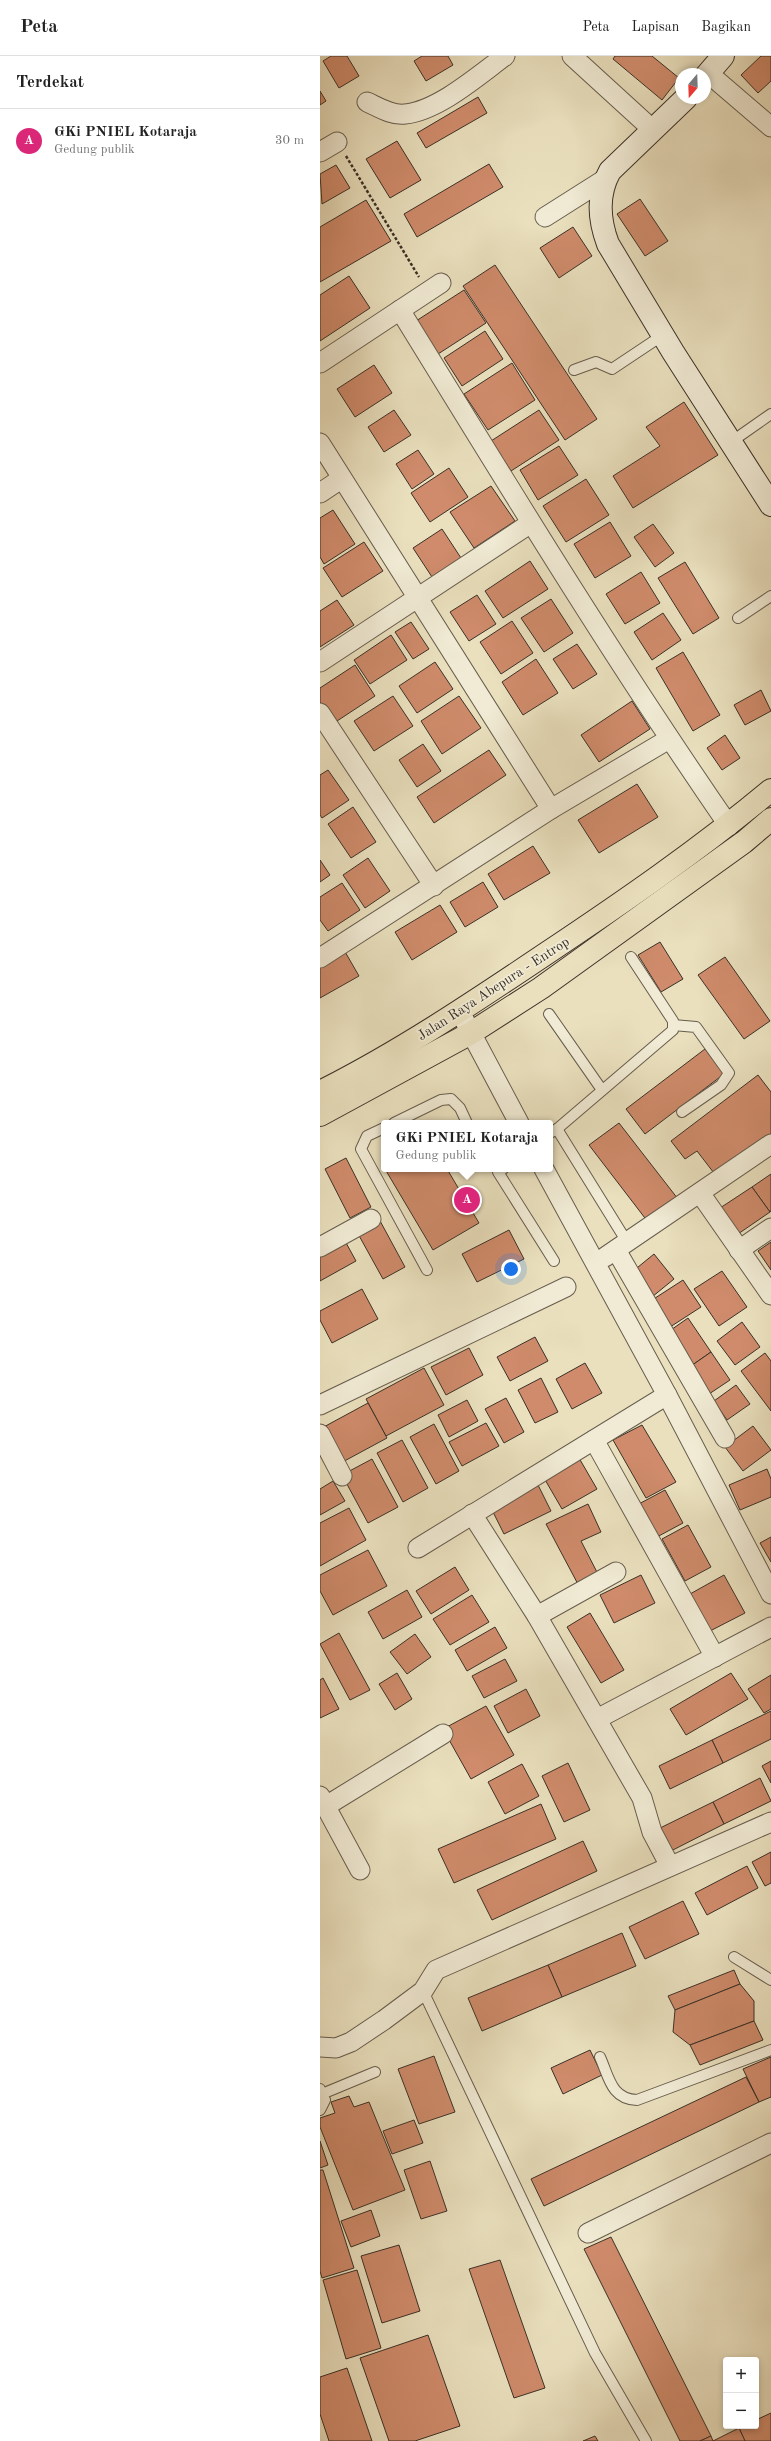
<!DOCTYPE html>
<html lang="id">
<meta charset="utf-8">
<style>
body{margin:0;font-family:"Old Standard TT",serif;background:#f6f6f6;color:#222}
.controls{position:absolute;right:12px;bottom:12px;display:grid;overflow:hidden;border-radius:4px;box-shadow:0 2px 6px #0003}
.controls button{width:36px;height:36px;display:grid;place-items:center;padding:0;border:0;border-bottom:1px solid #e0e0e0;background:#fff;color:#222;font:20px sans-serif}
.compass{position:absolute;left:355px;top:12px;width:36px;height:36px;border-radius:50%;background:#fff;box-shadow:0 2px 6px #0003;rotate:199deg}
.you{position:absolute;left:191px;top:1213px;width:14px;height:14px;margin:-10px;border:3px solid #fff;border-radius:50%;background:#1a73e8;box-shadow:0 0 0 6px #1a73e833}
.badge{display:grid;place-items:center;width:26px;height:26px;border-radius:50%;background:#db2777;color:#fff;font-size:13px;font-weight:700}
.pin{position:absolute;translate:-50% -50%;border:2px solid #fff;box-shadow:0 1px 4px #0006}
.popup{position:absolute;left:61px;top:1064px;width:172px;height:52px;box-sizing:border-box;display:grid;place-content:center;border-radius:4px;background:#fff;filter:drop-shadow(0 1px 3px #0005);font-size:13px;white-space:nowrap;color:#767676}
.popup b{font-size:15px;color:#222}
.popup::after{content:'';position:absolute;left:50%;top:100%;margin-left:-8px;border:8px solid transparent;border-top-color:#fff}
.list{margin:0;padding:0;list-style:none}
h2{display:flex;justify-content:space-between;align-items:center;height:52px;margin:0;padding:0 16px;font-size:17px}
h2 small{font-size:13px;font-weight:400;color:#767676}
.list li{display:grid;grid-template-columns:26px 1fr auto;gap:12px;align-items:center;box-sizing:border-box;height:64px;padding:0 16px;border-top:1px solid #e0e0e0}
.list b{display:block;font-size:15px;white-space:nowrap}
.list p{margin:0;font-size:13px;white-space:nowrap;color:#767676}
.list em{font-size:13px;font-style:normal;color:#767676}
.map{position:relative;flex:none;width:451px;height:2385px;overflow:hidden}
header{display:flex;align-items:center;gap:24px;box-sizing:border-box;height:56px;padding:0 20px;background:#fff;border-bottom:1px solid #e0e0e0}
header strong{font-size:19px}
nav{display:flex;gap:22px;margin-inline-start:auto;font-size:14px}
main{display:flex}
aside{flex:1;background:#fff}
.map>svg:first-child{display:block}
</style>
<header>
<strong>Peta</strong>
<nav><a>Peta</a><a>Lapisan</a><a>Bagikan</a></nav>
</header>
<main>
<aside>
<h2>Terdekat<small></small></h2>
<ul class="list">
<li><span class="badge">A</span><div><b>GKi PNIEL Kotaraja</b><p>Gedung publik</p></div><em>30 m</em></li>
</ul>
</aside>
<div class="map">
<svg width="451" height="2385" viewBox="0 0 451 2385">
<rect width="100%" height="100%" fill="#eae0be"/>
<filter id="stains"><feTurbulence type="fractalNoise" baseFrequency=".005" numOctaves="4"/><feColorMatrix values="0 0 0 0 .2 0 0 0 0 .09 0 0 0 0 .02 0 0 0 .5 -.17"/></filter>
<radialGradient id="worn" r=".72"><stop offset=".6" stop-color="#630" stop-opacity="0"/><stop offset="1" stop-color="#630" stop-opacity=".3"/></radialGradient>
<!-- building -->
<g fill="#cf8b6b" stroke="#3b3128">
<polygon points="11,0 27,0 39,20 19,32 3,5"/>
<polygon points="102,0 128,0 133,9 106,25 94,5"/>
<polygon points="295,0 332,0 359,22 342,44 293,3"/>
<polygon points="441,0 451,0 451,25 438,37 421,19"/>
<polygon points="0,35 6,45 0,49"/>
<polygon points="158,41 167,57 106,92 97,77"/>
<polygon points="77,85 101,124 70,142 46,103"/>
<polygon points="169,108 183,131 97,181 84,158"/>
<polygon points="16,109 30,132 2,148 0,118"/>
<polygon points="320,143 348,185 325,200 297,158"/>
<polygon points="46,144 71,185 0,226 0,171"/>
<polygon points="253,171 272,200 239,222 220,192"/>
<polygon points="175,209 277,363 245,384 143,230"/>
<polygon points="29,220 50,252 0,285 0,239"/>
<polygon points="144,234 166,267 118,298 96,265"/>
<polygon points="165,275 183,303 142,330 124,302"/>
<polygon points="192,307 215,344 168,374 144,338"/>
<polygon points="54,309 72,337 35,361 17,333"/>
<polygon points="364,346 398,399 313,452 293,420 340,390 326,371"/>
<polygon points="74,354 91,379 64,396 48,371"/>
<polygon points="219,354 239,384 191,415 171,385"/>
<polygon points="239,390 258,419 218,444 200,414"/>
<polygon points="98,394 114,418 92,433 76,408"/>
<polygon points="129,412 148,441 110,466 91,437"/>
<polygon points="266,423 289,459 246,486 223,450"/>
<polygon points="171,430 195,465 154,492 130,456"/>
<polygon points="13,454 35,488 4,508 0,501 0,462"/>
<polygon points="290,466 311,500 275,522 254,488"/>
<polygon points="333,468 354,497 335,511 314,481"/>
<polygon points="122,473 141,502 112,521 93,492"/>
<polygon points="44,486 63,515 22,541 3,512"/>
<polygon points="210,505 228,533 183,562 165,535"/>
<polygon points="365,506 399,562 373,578 338,522"/>
<polygon points="321,516 340,547 305,568 286,538"/>
<polygon points="157,539 176,568 149,585 130,556"/>
<polygon points="231,543 253,577 224,596 201,562"/>
<polygon points="17,544 34,569 0,591 0,555"/>
<polygon points="343,557 361,584 332,604 314,576"/>
<polygon points="192,565 213,597 181,618 160,586"/>
<polygon points="91,566 109,593 93,603 75,576"/>
<polygon points="71,579 87,604 50,628 34,604"/>
<polygon points="257,588 277,618 253,633 233,603"/>
<polygon points="363,596 400,659 373,675 336,612"/>
<polygon points="216,603 238,637 203,659 182,626"/>
<polygon points="115,606 133,633 97,657 79,630"/>
<polygon points="35,609 55,640 14,667 0,646 0,632"/>
<polygon points="441,634 451,655 425,669 414,649"/>
<polygon points="73,640 93,670 54,695 34,665"/>
<polygon points="139,640 161,672 122,698 101,665"/>
<polygon points="312,645 330,673 279,706 261,679"/>
<polygon points="405,679 420,702 402,714 387,692"/>
<polygon points="103,688 121,715 97,731 79,704"/>
<polygon points="169,694 186,719 114,767 97,741"/>
<polygon points="8,714 29,744 2,762 0,759 0,719"/>
<polygon points="317,728 338,761 279,797 258,764"/>
<polygon points="33,751 56,786 31,802 8,768"/>
<polygon points="213,790 230,817 184,844 168,818"/>
<polygon points="48,802 70,835 45,852 23,819"/>
<polygon points="0,804 10,819 0,826"/>
<polygon points="163,826 178,851 145,871 130,846"/>
<polygon points="22,827 40,854 8,875 0,864 0,841"/>
<polygon points="120,849 137,876 92,904 75,876"/>
<polygon points="340,886 363,923 341,936 318,899"/>
<polygon points="24,894 39,920 0,942 0,908"/>
<polygon points="405,901 450,965 424,983 378,919"/>
<polygon points="385,993 404,1018 325,1078 306,1053"/>
<polygon points="438,1019 451,1036 451,1080 397,1121 377,1095 365,1103 351,1085"/>
<polygon points="299,1067 358,1143 328,1166 269,1089"/>
<polygon points="26,1102 51,1151 30,1162 5,1113"/>
<polygon points="65,1113 127,1113 159,1167 113,1194"/>
<polygon points="451,1118 451,1155 450,1156 432,1131"/>
<polygon points="432,1131 450,1156 418,1178 400,1152"/>
<polygon points="59,1163 85,1211 63,1223 37,1176"/>
<polygon points="189,1174 204,1203 157,1226 142,1198"/>
<polygon points="25,1185 36,1205 0,1225 0,1198"/>
<polygon points="451,1186 451,1214 438,1195"/>
<polygon points="334,1198 354,1223 332,1241 312,1216"/>
<polygon points="402,1215 427,1251 399,1270 374,1233"/>
<polygon points="363,1224 381,1251 347,1273 329,1246"/>
<polygon points="42,1233 58,1263 12,1287 0,1264 0,1255"/>
<polygon points="368,1262 391,1296 371,1310 348,1276"/>
<polygon points="422,1266 440,1291 415,1309 397,1285"/>
<polygon points="215,1281 228,1305 190,1325 177,1301"/>
<polygon points="149,1292 163,1319 126,1339 111,1311"/>
<polygon points="391,1296 410,1324 389,1338 371,1310"/>
<polygon points="445,1297 451,1305 451,1355 421,1315"/>
<polygon points="265,1307 282,1337 252,1353 236,1323"/>
<polygon points="104,1312 124,1349 66,1380 46,1343"/>
<polygon points="221,1322 238,1356 215,1367 198,1334"/>
<polygon points="416,1329 430,1348 407,1364 394,1345"/>
<polygon points="186,1342 204,1376 184,1387 165,1353"/>
<polygon points="147,1344 158,1365 129,1381 118,1359"/>
<polygon points="48,1347 67,1382 17,1409 0,1373"/>
<polygon points="166,1367 179,1390 142,1410 129,1386"/>
<polygon points="114,1368 139,1415 116,1428 90,1381"/>
<polygon points="322,1369 356,1426 326,1442 293,1384"/>
<polygon points="433,1370 451,1394 423,1415 405,1391"/>
<polygon points="82,1384 108,1432 83,1446 57,1397"/>
<polygon points="259,1402 277,1433 242,1453 224,1422"/>
<polygon points="52,1403 78,1451 48,1467 22,1419"/>
<polygon points="447,1413 451,1423 451,1441 420,1454 409,1429"/>
<polygon points="13,1425 25,1445 0,1459 0,1433"/>
<polygon points="218,1429 231,1455 184,1478 171,1452"/>
<polygon points="345,1434 363,1467 335,1482 317,1449"/>
<polygon points="268,1448 281,1476 261,1485 280,1522 260,1532 226,1468"/>
<polygon points="29,1452 46,1484 0,1510 0,1467"/>
<polygon points="368,1469 391,1511 365,1525 342,1483"/>
<polygon points="451,1481 451,1506 440,1487"/>
<polygon points="48,1494 67,1530 13,1559 0,1535 0,1519"/>
<polygon points="135,1511 149,1534 111,1558 96,1535"/>
<polygon points="321,1519 335,1547 294,1567 280,1539"/>
<polygon points="404,1519 425,1557 390,1575 370,1538"/>
<polygon points="87,1534 102,1561 63,1583 48,1556"/>
<polygon points="152,1539 169,1566 130,1589 113,1563"/>
<polygon points="270,1557 304,1614 281,1627 247,1571"/>
<polygon points="175,1571 187,1592 147,1615 135,1594"/>
<polygon points="19,1577 50,1634 30,1644 0,1588"/>
<polygon points="95,1578 111,1601 87,1618 70,1596"/>
<polygon points="185,1603 197,1625 164,1642 152,1620"/>
<polygon points="77,1617 92,1643 75,1654 59,1628"/>
<polygon points="411,1617 428,1643 366,1679 350,1653"/>
<polygon points="451,1619 451,1653 444,1657 428,1633"/>
<polygon points="3,1622 19,1653 0,1662 0,1624"/>
<polygon points="206,1633 220,1660 188,1677 174,1650"/>
<polygon points="166,1650 194,1699 151,1723 123,1673"/>
<polygon points="451,1655 451,1683 403,1707 392,1684"/>
<polygon points="392,1684 403,1707 350,1733 339,1710"/>
<polygon points="451,1705 451,1727 442,1710"/>
<polygon points="248,1707 270,1754 244,1766 222,1720"/>
<polygon points="202,1708 219,1740 185,1758 168,1726"/>
<polygon points="440,1722 451,1745 404,1768 393,1746"/>
<polygon points="393,1746 404,1768 347,1797 336,1774"/>
<polygon points="221,1748 236,1783 134,1827 118,1793"/>
<polygon points="263,1785 277,1815 172,1864 157,1834"/>
<polygon points="451,1796 451,1827 445,1830 432,1806"/>
<polygon points="427,1810 438,1832 387,1859 375,1837"/>
<polygon points="363,1845 379,1878 325,1903 309,1871"/>
<polygon points="302,1877 316,1910 242,1941 228,1909"/>
<polygon points="228,1909 242,1941 162,1975 148,1942"/>
<polygon points="414,1914 420,1928 355,1954 348,1940"/>
<polygon points="420,1928 434,1945 434,1965 370,1989 353,1976 355,1954"/>
<polygon points="434,1965 443,1984 380,2009 370,1989"/>
<polygon points="270,1994 282,2019 243,2038 231,2012"/>
<polygon points="114,2000 135,2056 99,2068 78,2013"/>
<polygon points="451,2001 451,2041 439,2046 423,2013"/>
<polygon points="426,2021 439,2046 224,2150 211,2123"/>
<polygon points="29,2040 34,2051 49,2046 85,2134 33,2154 0,2071 0,2062 15,2057 11,2046"/>
<polygon points="94,2064 103,2087 72,2098 63,2075"/>
<polygon points="0,2085 8,2109 0,2112"/>
<polygon points="110,2105 127,2155 101,2163 84,2114"/>
<polygon points="0,2114 3,2114 34,2212 2,2222 0,2215"/>
<polygon points="51,2154 60,2180 31,2191 21,2165"/>
<polygon points="291,2181 391,2380 380,2385 360,2385 264,2193"/>
<polygon points="79,2189 100,2255 62,2267 41,2200"/>
<polygon points="180,2204 225,2332 194,2342 149,2213"/>
<polygon points="37,2214 61,2292 26,2303 3,2224"/>
<polygon points="108,2279 140,2370 95,2385 69,2385 40,2302"/>
<polygon points="27,2312 52,2385 9,2385 0,2358 0,2321"/>
<polygon points="451,2357 451,2385 425,2385 419,2372 436,2370 436,2364"/>
<polygon points="419,2372 425,2385 380,2385 391,2380 393,2385"/>
<polygon points="275,2380 278,2385 263,2385"/>
</g>
<g fill="none" stroke-linecap="round" stroke-linejoin="round">
<!-- lane casing -->
<g stroke="#675d4e" stroke-width="12">
<g id="lane">
<polyline points="254,314 276,306 292,313 343,279"/>
<polyline points="411,386 451,358"/>
<polyline points="418,562 451,540"/>
<polyline points="229,958 282,1034"/>
<polyline points="353,969 376,971 409,1017 401,1029 362,1056"/>
<polyline points="74,1067 121,1044 131,1043 140,1052 147,1067"/>
<polyline points="64,1072 47,1080 41,1093 107,1214"/>
<polyline points="237,1073 353,974 353,965 311,901"/>
<polyline points="230,1077 237,1073 307,1186"/>
<polyline points="183,1113 178,1116 234,1205"/>
<polyline points="414,1901 451,1924"/>
<polyline points="103,1935 275,2297 326,2385"/>
<path d="M280 2001C289 2021 291 2043 317 2044L451 1994"/>
<polyline points="0,2033 5,2044 0,2054"/>
<polyline points="2,2038 55,2016"/>
</g>
</g>
<!-- street casing -->
<g stroke="#675d4e" stroke-width="21">
<g id="street">
<polyline points="252,0 333,74"/>
<polyline points="388,17 451,71"/>
<path d="M47 46C58 51 72 60 85 58 118 55 159 19 185 0"/>
<polyline points="0,96 17,86"/>
<polyline points="225,161 285,123"/>
<path d="M80 254C187 428 293 602 409 770"/>
<polyline points="0,307 121,227"/>
<polyline points="0,387 231,753"/>
<polyline points="0,437 21,423"/>
<polyline points="0,606 211,467"/>
<polyline points="0,657 114,830"/>
<polyline points="0,902 231,753 349,683"/>
<polyline points="140,956 199,1067"/>
<polyline points="224,1113 347,1339 451,1538"/>
<polyline points="380,1137 451,1239"/>
<polyline points="0,1191 51,1163"/>
<polyline points="296,1194 405,1382"/>
<polyline points="419,1194 451,1172"/>
<polyline points="285,1201 451,1088"/>
<polyline points="0,1349 246,1231"/>
<polyline points="0,1378 22,1420"/>
<polyline points="274,1384 395,1601"/>
<polyline points="152,1458 217,1560 322,1742 332,1776 350,1810"/>
<polyline points="98,1492 347,1339"/>
<polyline points="217,1560 296,1516"/>
<polyline points="277,1663 451,1571"/>
<polyline points="0,1740 40,1814"/>
<polyline points="6,1750 123,1678"/>
<polyline points="0,1991 16,1992 31,1986 64,1964 103,1935 116,1914 451,1766"/>
<polyline points="268,2177 451,2087"/>
</g>
</g>
<!-- secondary casing -->
<g stroke="#3b3128" stroke-width="24">
<g id="secondary">
<polyline points="385,21 403,0"/>
<path d="M366 42 290 115C277 138 279 164 288 188L353 296 451 449"/>
</g>
</g>
<!-- highway casing -->
<g stroke="#3b3128" stroke-width="24">
<g id="highway">
<path d="M0 1036C78 997 151 948 224 899 302 847 379 794 451 734"/>
<polyline points="0,1059 151,977 221,932 424,786 451,763"/>
</g>
</g>
<!-- path -->
<polyline stroke="#3b3128" stroke-width="2.5" stroke-dasharray="3 2" stroke-linecap="butt" points="26,100 99,221"/>
<!-- lane -->
<use href="#lane" stroke="#f1ebd5" stroke-width="10"/>
<!-- street -->
<use href="#street" stroke="#f1ebd5" stroke-width="19"/>
<!-- secondary -->
<use href="#secondary" stroke="#f1ebd5" stroke-width="22"/>
<!-- highway -->
<use href="#highway" stroke="#eae0be" stroke-width="22"/>
</g>
<g text-anchor="middle" stroke-width="3.5" stroke-linejoin="round" paint-order="stroke">
<!-- street labels -->
<g font-size="14" fill="#3b3128" stroke="#f1ebd5">
<text transform="translate(173 932) rotate(-33)" y="5">Jalan Raya Abepura - Entrop</text>
</g>
</g>
<rect width="100%" height="100%" filter="url(#stains)"/>
<rect width="100%" height="100%" fill="url(#worn)"/>
</svg>
<div class="controls">
<button>+</button>
<button>−</button>
</div>
<svg class="compass" viewBox="-18 -18 36 36"><path d="M0-13l5 13h-10z" fill="#e53935"/><path d="M0 13l5-13h-10z" fill="#767676"/></svg>
<div class="you"></div>
<div class="pin badge" style="left:147px;top:1144px">A</div>
<div class="popup"><b>GKi PNIEL Kotaraja</b>Gedung publik</div>
</div>
</main>
